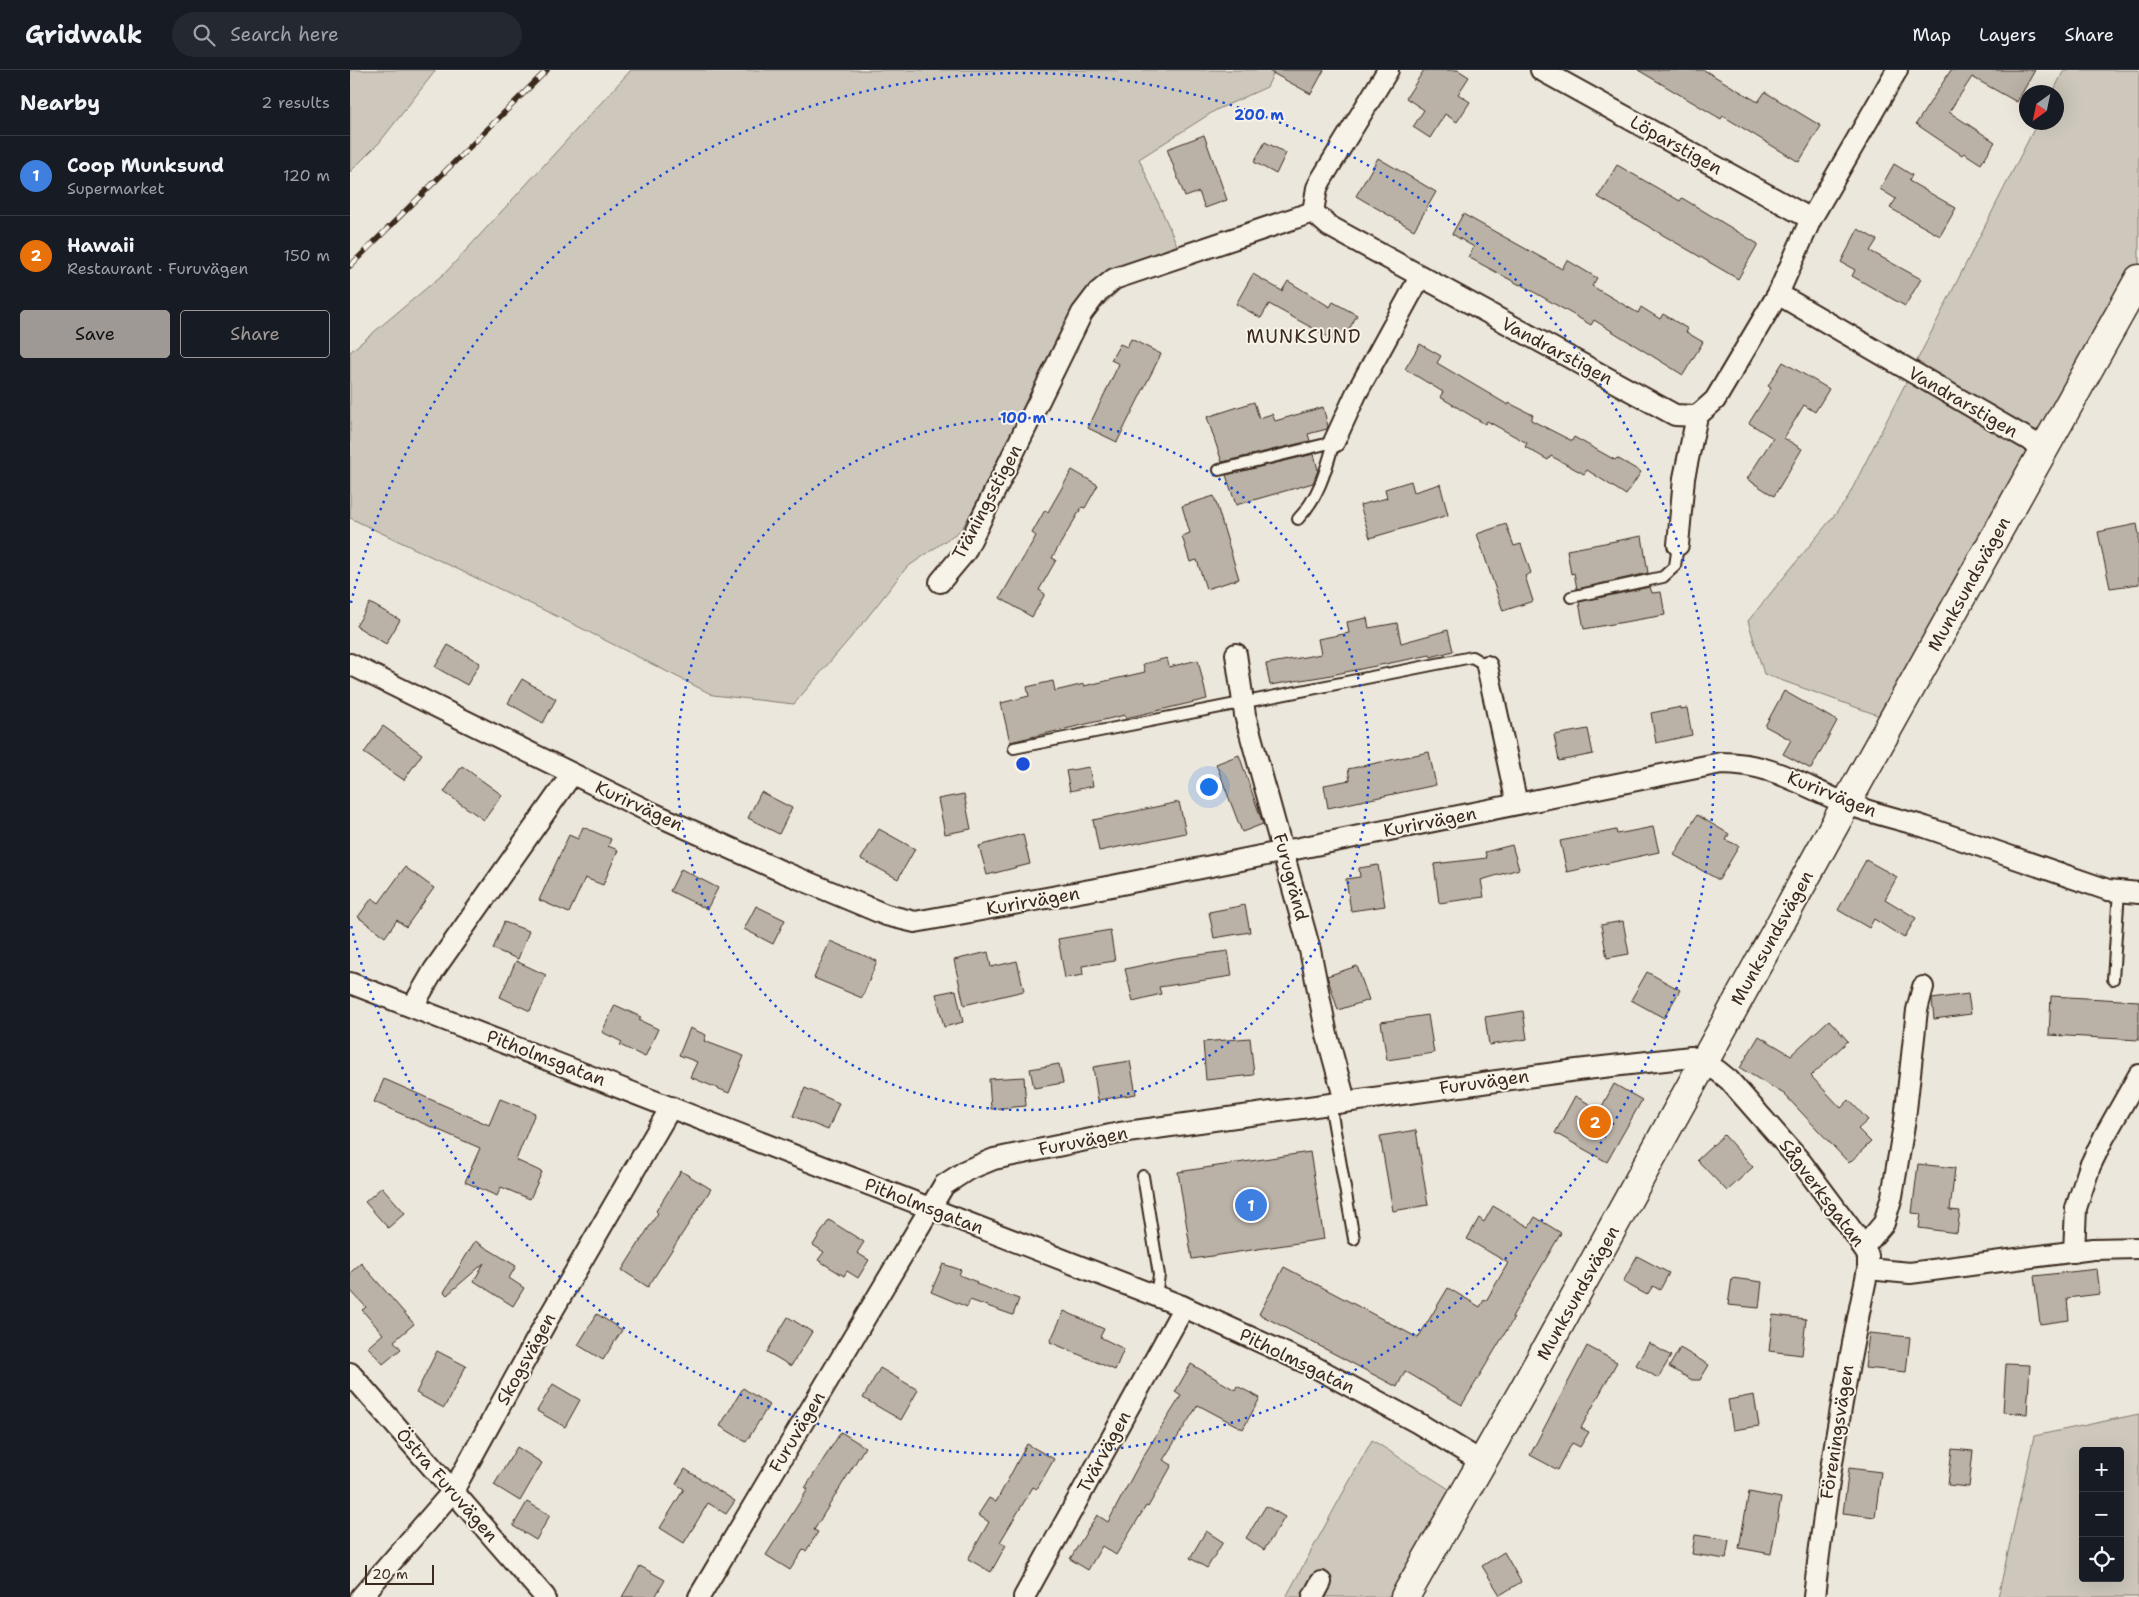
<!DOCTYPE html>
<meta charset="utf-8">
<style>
body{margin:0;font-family:"Shantell Sans",sans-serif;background:#242831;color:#f1f3f6}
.controls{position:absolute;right:15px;bottom:15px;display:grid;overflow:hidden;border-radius:5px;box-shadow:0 5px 20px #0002}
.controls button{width:45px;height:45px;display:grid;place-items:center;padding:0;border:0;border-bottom:1px solid #363941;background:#171b24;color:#f1f3f6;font:25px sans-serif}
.compass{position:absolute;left:1669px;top:15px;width:45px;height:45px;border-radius:50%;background:#171b24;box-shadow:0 5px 20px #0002;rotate:213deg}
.scale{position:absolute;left:15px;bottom:12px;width:69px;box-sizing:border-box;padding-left:5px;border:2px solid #3b2a1e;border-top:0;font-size:14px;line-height:18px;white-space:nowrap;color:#3b2a1e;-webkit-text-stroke:4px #f7f3e8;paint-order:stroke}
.you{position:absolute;left:858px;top:716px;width:18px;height:18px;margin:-12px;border:4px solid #fff;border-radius:50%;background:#1a73e8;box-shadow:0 0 0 8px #1a73e833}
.badge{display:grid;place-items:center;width:32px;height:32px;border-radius:50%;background:#9f9995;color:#fff;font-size:16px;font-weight:700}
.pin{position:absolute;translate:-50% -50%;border:2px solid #fff;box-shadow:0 1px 5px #0006}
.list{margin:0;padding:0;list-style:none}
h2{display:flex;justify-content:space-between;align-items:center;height:65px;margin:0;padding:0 20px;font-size:21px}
h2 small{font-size:16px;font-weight:400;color:#9ea1a6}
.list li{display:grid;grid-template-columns:32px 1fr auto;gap:15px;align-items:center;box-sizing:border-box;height:80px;padding:0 20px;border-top:1px solid #363941}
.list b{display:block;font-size:19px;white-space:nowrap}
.list p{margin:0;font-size:16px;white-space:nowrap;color:#9ea1a6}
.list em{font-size:16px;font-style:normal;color:#9ea1a6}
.actions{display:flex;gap:10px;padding:15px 20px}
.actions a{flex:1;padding:11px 0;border:1px solid #9f9995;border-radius:5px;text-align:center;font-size:18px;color:#9f9995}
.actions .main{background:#9f9995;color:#111}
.icon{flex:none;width:28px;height:28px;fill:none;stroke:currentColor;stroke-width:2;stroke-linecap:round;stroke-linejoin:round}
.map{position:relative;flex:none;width:1789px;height:1527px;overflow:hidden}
header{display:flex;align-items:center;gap:30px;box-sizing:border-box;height:70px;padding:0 25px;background:#171b24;border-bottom:1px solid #363941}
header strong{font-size:24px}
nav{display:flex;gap:28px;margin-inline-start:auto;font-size:18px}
.search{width:350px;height:45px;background:#242831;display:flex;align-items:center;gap:12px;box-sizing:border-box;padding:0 18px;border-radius:28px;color:#9ea1a6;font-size:19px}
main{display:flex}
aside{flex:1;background:#171b24}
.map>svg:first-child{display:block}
</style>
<header>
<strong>Gridwalk</strong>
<div class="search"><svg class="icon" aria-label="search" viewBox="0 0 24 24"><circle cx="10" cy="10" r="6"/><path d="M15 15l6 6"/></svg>Search here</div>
<nav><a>Map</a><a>Layers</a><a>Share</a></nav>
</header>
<main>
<aside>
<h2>Nearby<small>2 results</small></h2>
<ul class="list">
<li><span class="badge" style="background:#3f7fe0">1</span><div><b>Coop Munksund</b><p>Supermarket</p></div><em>120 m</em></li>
<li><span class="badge" style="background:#e8710a">2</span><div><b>Hawaii</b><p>Restaurant · Furuvägen</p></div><em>150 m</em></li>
</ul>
<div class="actions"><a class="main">Save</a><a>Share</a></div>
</aside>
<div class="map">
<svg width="1789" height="1527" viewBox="0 0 1789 1527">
<rect width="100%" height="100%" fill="#ece7dc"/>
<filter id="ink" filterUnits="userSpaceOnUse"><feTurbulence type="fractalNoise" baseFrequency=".02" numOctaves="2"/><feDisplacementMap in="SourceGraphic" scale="10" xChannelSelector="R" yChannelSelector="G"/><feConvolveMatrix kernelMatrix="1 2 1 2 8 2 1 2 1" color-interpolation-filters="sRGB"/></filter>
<g filter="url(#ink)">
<!-- green -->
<g fill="#cec8bc" stroke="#84796d" fill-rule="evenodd">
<polygon points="0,0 86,0 29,73 0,102"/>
<polygon points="281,0 925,0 917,17 866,40 789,89 830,182 794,197 723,263 672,356 611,460 556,498 513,553 444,634 363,625 223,554 0,448 0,282 97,201"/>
<polygon points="1714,0 1789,0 1789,229 1555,655 1414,604 1398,551 1496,431 1687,53 1706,52 1706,22 1703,22"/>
<path d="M1789 1344V1527H1648L1684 1366ZM1733 1381H1770V1508H1733Z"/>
<polygon points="1022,1370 1113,1428 1060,1527 936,1527"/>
</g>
<!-- building -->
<g fill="#bab2a7" stroke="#3b2a1e">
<polygon points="917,0 974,0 961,24"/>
<polygon points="1074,0 1108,0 1119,7 1108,24 1120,32 1107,52 1095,44 1080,68 1063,57 1074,40 1056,28"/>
<polygon points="1288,0 1354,0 1408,32 1415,22 1471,56 1449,92 1373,46 1371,49"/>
<polygon points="1601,0 1685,0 1667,32 1622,7 1599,42 1645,72 1631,94 1614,83 1612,85 1566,54"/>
<polygon points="854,65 877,130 855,138 849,122 835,127 817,79"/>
<polygon points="915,72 936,83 926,104 904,92"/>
<polygon points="1028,88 1086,122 1064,160 1006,126"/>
<polygon points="1544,94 1562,105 1559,111 1606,138 1590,166 1540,138 1546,129 1530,119"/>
<polygon points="1267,95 1330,131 1332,128 1408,174 1388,209 1248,127"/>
<polygon points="1113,144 1212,199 1217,190 1247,208 1242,216 1288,243 1291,237 1310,249 1313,244 1338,259 1336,262 1353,272 1333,305 1244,250 1241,255 1170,214 1170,215 1118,187 1124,177 1102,164"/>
<polygon points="1508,159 1527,170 1520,181 1571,209 1555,236 1502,206 1505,200 1491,192"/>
<polygon points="903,204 932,221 938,211 980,237 983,232 1007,245 991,274 919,234 911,248 886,234"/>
<polygon points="781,269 811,284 767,372 738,358 769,294 761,290 770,274 777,277"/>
<polygon points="1070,274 1091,286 1087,293 1158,335 1159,333 1183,345 1181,350 1222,371 1224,367 1265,390 1267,388 1291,402 1276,425 1237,400 1234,404 1201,386 1198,390 1175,377 1177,373 1137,351 1135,354 1090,327 1093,322 1055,299"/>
<polygon points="1433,292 1479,319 1465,342 1454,335 1434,368 1452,379 1424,426 1397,409 1423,368 1399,353 1421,318 1418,316"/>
<polygon points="904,332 909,348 922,344 925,351 973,337 978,356 977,359 958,364 960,371 872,392 857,347"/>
<polygon points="964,384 968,400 963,413 886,435 876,405"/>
<polygon points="722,400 748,415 735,438 732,437 702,488 706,490 689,520 695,524 682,547 650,528 686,466 682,463 695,440 698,442"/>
<polygon points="1061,411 1064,422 1090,414 1098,445 1020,468 1010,435 1037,428 1035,419"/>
<polygon points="864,426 889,509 856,519 847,490 840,492 832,466 840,463 832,436"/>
<polygon points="1156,454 1164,476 1171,474 1181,503 1175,506 1183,531 1153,541 1127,464"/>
<polygon points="1787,454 1789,465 1789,514 1760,518 1748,462"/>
<polygon points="1292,466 1298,503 1227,519 1224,503 1221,504 1217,480"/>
<polygon points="1300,517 1302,523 1311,522 1315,545 1234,559 1229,532"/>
<polygon points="20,533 50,550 36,574 6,556"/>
<polygon points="1017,548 1019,558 1047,553 1051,573 1098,560 1103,581 1081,587 1080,585 976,606 920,615 916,594 971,584 968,569 999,563 997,552"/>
<polygon points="98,575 130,593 117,615 85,597"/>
<polygon points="817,588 819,597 848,590 857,629 776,648 775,645 660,672 651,633 679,626 677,617 703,611 705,621 734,614 734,616 795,602 793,594"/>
<polygon points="172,609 206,629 193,653 158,633"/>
<polygon points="1434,621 1487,651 1461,699 1433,684 1441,670 1415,656"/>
<polygon points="1331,637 1331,639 1337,638 1342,665 1306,673 1301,643"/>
<polygon points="33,656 72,684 54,710 14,683"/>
<polygon points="1238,659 1243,684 1209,691 1204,665"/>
<polygon points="1079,682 1086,715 978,738 974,715 1000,710 998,699"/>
<polygon points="889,685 913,754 892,762 866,694"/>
<polygon points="112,696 152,725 134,750 94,722"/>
<polygon points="739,697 743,716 720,721 716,701"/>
<polygon points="411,722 442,738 429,764 398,748"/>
<polygon points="614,724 621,759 595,764 588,729"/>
<polygon points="829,732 836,763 749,781 743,750"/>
<polygon points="1347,745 1379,764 1376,770 1389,776 1369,810 1324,785"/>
<polygon points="233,757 261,769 258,776 268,780 253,815 235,808 219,843 189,830 219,765 228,769"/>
<polygon points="1303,757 1309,782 1217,802 1210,771 1266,760 1267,764"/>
<polygon points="529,759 565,779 548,809 511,789"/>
<polygon points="673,764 680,794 637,805 629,776"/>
<polygon points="1162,775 1169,799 1131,810 1134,827 1089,833 1084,794 1137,788 1135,782"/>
<polygon points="1516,790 1547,807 1535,829 1566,848 1554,868 1524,849 1519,858 1488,840"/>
<polygon points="1028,795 1035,836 1001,841 996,809 1010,807 1009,798"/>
<polygon points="55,797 84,818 56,857 47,850 35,867 8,847 22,828 29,833"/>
<polygon points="331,799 368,818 357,839 320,821"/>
<polygon points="895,835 900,862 864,868 859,842"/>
<polygon points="406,836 435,850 423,874 394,859"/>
<polygon points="1273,851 1279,884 1257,888 1251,855"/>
<polygon points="154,852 179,861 168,889 143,879"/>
<polygon points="760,860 765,891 732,896 733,905 715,908 708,869"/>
<polygon points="480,871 527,891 512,928 464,908"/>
<polygon points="878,881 882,906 809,917 811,924 783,931 775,899 826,888"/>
<polygon points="638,882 641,897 667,891 674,921 614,935 604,890"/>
<polygon points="166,891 196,905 180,941 150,927"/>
<polygon points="1007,896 1019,930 988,940 977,906"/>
<polygon points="1297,902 1330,920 1314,948 1281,930"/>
<polygon points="606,920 613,952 594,957 586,924"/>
<polygon points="1618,924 1621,944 1584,949 1582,929"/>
<polygon points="1701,926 1789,931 1789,970 1699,965"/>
<polygon points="265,935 291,947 289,950 308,959 295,987 270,975 272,972 252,962"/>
<polygon points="1173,941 1177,969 1139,975 1135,947"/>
<polygon points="1078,945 1084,983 1037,990 1031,952"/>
<polygon points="1479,950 1498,971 1461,1006 1491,1038 1499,1030 1518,1050 1508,1059 1521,1072 1499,1093 1434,1024 1390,998 1409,966 1441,985"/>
<polygon points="340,958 356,965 354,971 394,986 379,1023 340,1007 347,992 329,985"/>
<polygon points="900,968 904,1005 856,1010 853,972"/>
<polygon points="780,991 786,1024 748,1030 743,997"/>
<polygon points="709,994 713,1013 684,1018 680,999"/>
<polygon points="674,1007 676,1036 641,1039 639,1009"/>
<polygon points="34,1009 139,1055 150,1029 185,1043 166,1090 192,1102 180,1129 151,1117 147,1126 115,1112 130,1078 24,1032"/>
<polygon points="1264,1014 1292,1030 1257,1092 1205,1063 1225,1026 1250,1040"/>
<polygon points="455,1018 489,1033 478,1060 443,1046"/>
<polygon points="1066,1060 1078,1135 1043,1141 1030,1066"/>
<polygon points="1374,1065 1403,1097 1377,1121 1347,1090"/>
<polygon points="960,1082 974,1169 842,1189 828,1102"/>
<polygon points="1568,1094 1605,1098 1600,1140 1610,1141 1607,1163 1569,1158 1571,1144 1562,1143"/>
<polygon points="331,1101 361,1119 298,1217 272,1200 308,1143 306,1141"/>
<polygon points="32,1117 55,1143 38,1158 15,1132"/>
<polygon points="1143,1136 1179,1157 1185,1147 1211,1163 1162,1247 1164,1248 1112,1335 1055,1301 1047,1317 909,1244 934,1197 1068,1268 1098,1218 1130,1237 1134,1230 1136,1231 1158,1193 1117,1169 1129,1148 1134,1152"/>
<polygon points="479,1150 514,1172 507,1183 519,1190 508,1208 497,1201 494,1206 468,1190 474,1182 463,1175"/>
<polygon points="125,1171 166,1196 159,1208 174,1218 163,1236 124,1211 134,1193 97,1225 94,1222"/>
<polygon points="1287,1186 1319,1203 1310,1220 1303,1216 1297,1225 1273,1212"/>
<polygon points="11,1193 64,1254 44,1271 51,1279 33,1294 18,1277 33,1264 12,1240 16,1237 0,1220 0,1203"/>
<polygon points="593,1194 611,1200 609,1205 627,1212 626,1214 669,1229 663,1245 620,1230 617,1237 581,1222"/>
<polygon points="1747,1199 1750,1224 1717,1228 1719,1250 1690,1254 1684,1206"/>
<polygon points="1382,1208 1412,1212 1409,1238 1378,1235"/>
<polygon points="714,1241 754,1259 750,1267 774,1279 765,1300 700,1272"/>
<polygon points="247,1244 272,1260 253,1290 228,1275"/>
<polygon points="1423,1245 1456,1249 1452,1285 1419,1281"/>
<polygon points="438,1247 462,1262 441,1296 417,1282"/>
<polygon points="1519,1263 1560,1267 1556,1302 1515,1298"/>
<polygon points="1299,1273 1321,1286 1308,1308 1286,1295"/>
<polygon points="1237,1276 1267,1292 1231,1358 1239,1362 1230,1377 1222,1373 1208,1400 1180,1385"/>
<polygon points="1330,1278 1359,1295 1350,1310 1342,1310 1319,1297"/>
<polygon points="87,1281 116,1296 94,1338 66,1323"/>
<polygon points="841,1294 885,1320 887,1316 910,1328 893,1359 848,1335 813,1390 822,1395 798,1437 796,1436 766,1485 752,1476 738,1500 720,1489 747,1445 758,1452 794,1385 831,1326 825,1322"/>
<polygon points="1656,1294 1680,1295 1677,1344 1653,1342"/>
<polygon points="530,1298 568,1320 551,1350 513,1328"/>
<polygon points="203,1314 230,1330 215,1357 187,1341"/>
<polygon points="393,1318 419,1335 396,1372 370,1356"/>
<polygon points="1404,1325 1409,1356 1383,1360 1378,1330"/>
<polygon points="491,1362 515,1377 464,1460 468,1462 456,1481 453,1480 440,1500 416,1485 458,1419 455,1418"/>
<polygon points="677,1374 704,1389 687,1419 683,1417 650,1472 656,1475 641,1502 618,1489 639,1452 628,1445 639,1428 646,1432"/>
<polygon points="167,1377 192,1393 170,1431 144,1415"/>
<polygon points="1602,1379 1623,1381 1619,1417 1598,1415"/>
<polygon points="1499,1398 1531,1402 1525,1447 1493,1443"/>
<polygon points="335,1399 385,1431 376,1444 358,1433 334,1473 310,1458 334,1419 326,1414"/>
<polygon points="1399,1422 1431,1428 1421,1484 1389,1478"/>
<polygon points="177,1432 200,1445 186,1470 163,1456"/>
<polygon points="916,1436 935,1447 914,1480 896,1468"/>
<polygon points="856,1461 873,1472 857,1498 840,1488"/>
<polygon points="1345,1465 1379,1470 1376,1489 1342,1484"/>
<polygon points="1154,1482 1171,1512 1150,1525 1132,1496"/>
<polygon points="290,1496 315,1510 305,1527 272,1527"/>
</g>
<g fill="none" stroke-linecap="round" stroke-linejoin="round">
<!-- lane casing -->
<g stroke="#3b2a1e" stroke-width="14">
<g id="lane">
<path d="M869 400 984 372C976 400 969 427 948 449"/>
<polyline points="1221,527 1313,507 1325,496 1328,475"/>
<polyline points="664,678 1122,587 1137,596"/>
<polyline points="1763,909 1769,821"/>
<polyline points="980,1033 1004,1169"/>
<polyline points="793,1106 809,1205 806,1226"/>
</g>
</g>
<!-- street casing -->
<g stroke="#3b2a1e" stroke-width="24">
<g id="street">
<polyline points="1038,0 971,110 967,118 963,142 979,156 1325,345 1347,346 1365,330 1428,224 1461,149 1547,0"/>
<polyline points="1191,0 1461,149"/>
<polyline points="1428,224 1695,379"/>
<polyline points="984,372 1006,324 1070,207"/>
<polyline points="1328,475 1334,408 1347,346"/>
<polyline points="590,512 615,482 732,243 748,222 764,209 963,142"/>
<polyline points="886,584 895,645 960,880 977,965 995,1031"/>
<path d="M0 594 298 741 431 801 536 845 565 852 762 816 1371 693C1422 693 1450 715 1495 733 1521 743 1549 749 1575 757 1636 778 1697 799 1758 820L1789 823"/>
<polyline points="1137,596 1167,734"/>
<polyline points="0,913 832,1236 963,1296 1068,1353 1132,1392"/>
<polyline points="63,936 84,900 222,704"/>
<polyline points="1513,1178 1534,1153 1542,1126 1555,1049 1567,940 1573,917"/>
<polyline points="1724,1182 1726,1138 1740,1096 1754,1067 1789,1005"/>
<polyline points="0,1303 195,1527"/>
<polyline points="11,1527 103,1421 196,1252 321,1037"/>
<polyline points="349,1527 594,1115 617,1100 644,1089 770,1063 1227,1000 1341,987 1368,1001 1379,1010 1451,1092 1507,1167 1518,1186 1518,1199 1560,1203 1743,1179 1789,1178"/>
<polyline points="674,1527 830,1244 832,1236"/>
<polyline points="963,1527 971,1512"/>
<path d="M1464 1527C1476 1416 1495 1308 1518 1199"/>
</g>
</g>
<!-- secondary casing -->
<g stroke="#3b2a1e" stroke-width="31">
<polyline id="secondary" points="1055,1527 1175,1317 1517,696 1789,209"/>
</g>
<!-- lane -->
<use href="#lane" stroke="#f7f3e8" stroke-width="10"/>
<!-- street -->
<use href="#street" stroke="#f7f3e8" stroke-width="20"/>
<!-- secondary -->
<use href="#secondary" stroke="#f7f3e8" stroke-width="28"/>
<!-- rail casing -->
<g stroke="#3b2a1e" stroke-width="5.5">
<polyline id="rail" points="0,196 197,0"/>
</g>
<!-- rail -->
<use href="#rail" stroke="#f7f3e8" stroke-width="4" stroke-dasharray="11" stroke-linecap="butt"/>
</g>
</g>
<!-- distance rings -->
<g fill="none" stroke="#1d4ed8" stroke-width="2.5" stroke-dasharray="2.5 5">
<circle cx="673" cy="694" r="346"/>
<path d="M1 533A691 691 0 1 1 1 855"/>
</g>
<g text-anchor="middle" stroke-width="4" stroke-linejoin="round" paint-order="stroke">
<!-- street labels -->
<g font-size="18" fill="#3b2a1e" stroke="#f7f3e8">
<text transform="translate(1326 75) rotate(29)" y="6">Löparstigen</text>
<text transform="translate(1207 281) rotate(28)" y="6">Vandrarstigen</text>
<text transform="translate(1613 332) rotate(30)" y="6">Vandrarstigen</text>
<text transform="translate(637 432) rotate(-62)" y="6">Träningsstigen</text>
<text transform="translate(1619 514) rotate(-61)" y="6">Munksundsvägen</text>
<text transform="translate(1482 724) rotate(22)" y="6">Kurirvägen</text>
<text transform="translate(289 736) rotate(25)" y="6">Kurirvägen</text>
<text transform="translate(1080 752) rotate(-11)" y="6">Kurirvägen</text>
<text transform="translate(941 807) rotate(75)" y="6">Furugränd</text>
<text transform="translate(683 831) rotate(-10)" y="6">Kurirvägen</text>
<text transform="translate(1422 868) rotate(-61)" y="6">Munksundsvägen</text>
<text transform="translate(196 988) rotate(21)" y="6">Pitholmsgatan</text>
<text transform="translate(1134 1012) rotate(-8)" y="6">Furuvägen</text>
<text transform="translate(733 1071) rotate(-11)" y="6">Furuvägen</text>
<text transform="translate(1472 1123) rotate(53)" y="6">Sågverksgatan</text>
<text transform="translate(574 1136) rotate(21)" y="6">Pitholmsgatan</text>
<text transform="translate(1228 1223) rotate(-61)" y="6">Munksundsvägen</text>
<text transform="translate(176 1289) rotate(-61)" y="6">Skogsvägen</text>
<text transform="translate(947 1291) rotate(26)" y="6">Pitholmsgatan</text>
<text transform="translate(447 1362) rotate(-59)" y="6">Furuvägen</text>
<text transform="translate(1487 1362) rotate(-81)" y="6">Föreningsvägen</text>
<text transform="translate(754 1382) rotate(-61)" y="6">Tvärvägen</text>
<text transform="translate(97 1415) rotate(49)" y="6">Östra Furuvägen</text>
</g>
<!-- neighbourhood labels -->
<g font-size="19" letter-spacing="1" fill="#3b2a1e" stroke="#f7f3e8">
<text x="954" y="273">MUNKSUND</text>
</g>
</g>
<circle cx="673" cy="694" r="8" fill="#1d4ed8" stroke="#f7f3e8" stroke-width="2.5"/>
<g font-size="15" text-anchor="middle" font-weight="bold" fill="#1d4ed8" stroke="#f7f3e8" stroke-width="4" stroke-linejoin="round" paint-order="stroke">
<text x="909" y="50">200 m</text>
<text x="673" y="353">100 m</text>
</g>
</svg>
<div class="controls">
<button>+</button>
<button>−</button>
<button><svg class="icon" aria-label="locate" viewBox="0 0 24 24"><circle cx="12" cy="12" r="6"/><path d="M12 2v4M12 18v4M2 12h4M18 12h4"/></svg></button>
</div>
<svg class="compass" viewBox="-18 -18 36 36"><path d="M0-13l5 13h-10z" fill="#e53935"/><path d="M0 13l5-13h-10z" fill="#9ea1a6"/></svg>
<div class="scale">20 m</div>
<div class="you"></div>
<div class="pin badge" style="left:901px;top:1135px;background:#3f7fe0">1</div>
<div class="pin badge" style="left:1245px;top:1052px;background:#e8710a">2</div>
</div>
</main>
